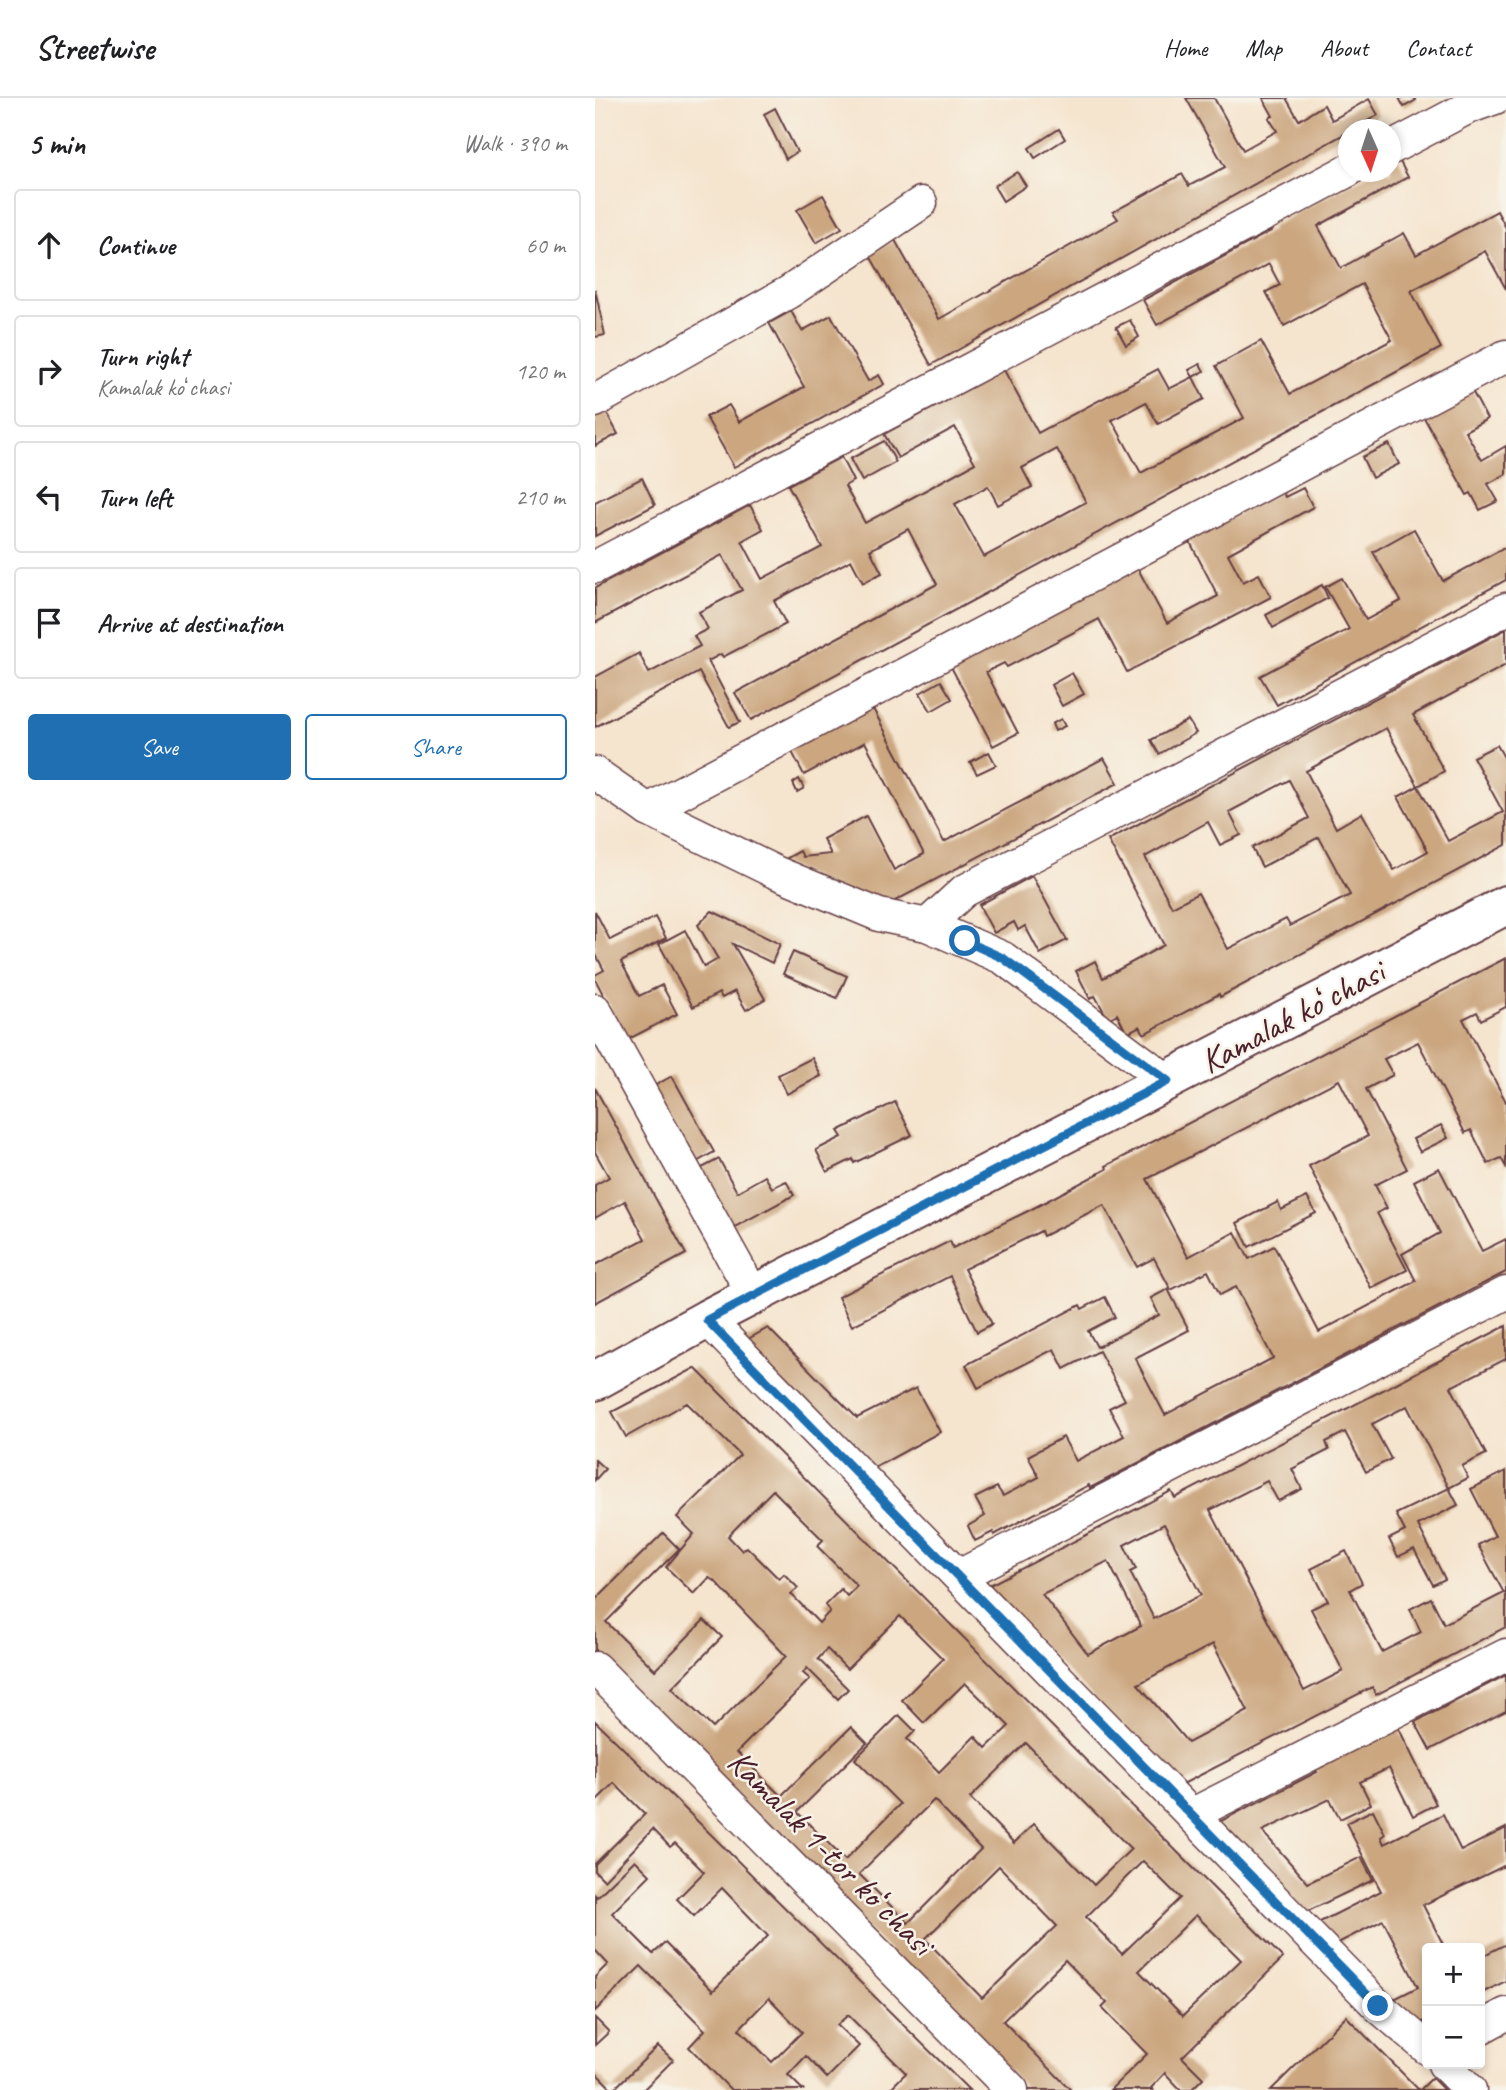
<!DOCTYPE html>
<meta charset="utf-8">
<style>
body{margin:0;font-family:Caveat,sans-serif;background:#f2f2f2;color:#202124}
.controls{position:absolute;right:21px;bottom:21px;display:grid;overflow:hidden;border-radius:7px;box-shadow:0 4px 10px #0003}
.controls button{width:63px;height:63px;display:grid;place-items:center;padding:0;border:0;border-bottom:2px solid #e0e0e0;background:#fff;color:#202124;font:35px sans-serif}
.compass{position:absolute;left:743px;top:21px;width:63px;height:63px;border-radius:50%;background:#fff;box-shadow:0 4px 10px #0003;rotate:177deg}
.stop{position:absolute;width:21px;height:21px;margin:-16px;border:5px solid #1f6fb2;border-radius:50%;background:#fff}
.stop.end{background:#1f6fb2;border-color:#fff;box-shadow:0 2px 7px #0008}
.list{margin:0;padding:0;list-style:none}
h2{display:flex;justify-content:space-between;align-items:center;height:91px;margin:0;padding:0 28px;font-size:30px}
h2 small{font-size:23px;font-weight:400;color:#757577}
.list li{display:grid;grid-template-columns:46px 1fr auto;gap:21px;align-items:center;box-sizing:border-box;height:112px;margin:0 14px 14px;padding:0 14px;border:2px solid #e0e0e0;border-radius:7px}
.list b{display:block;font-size:26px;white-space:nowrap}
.list p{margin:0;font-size:23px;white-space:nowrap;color:#757577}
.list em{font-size:23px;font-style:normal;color:#757577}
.actions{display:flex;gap:14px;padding:21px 28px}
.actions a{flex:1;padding:16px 0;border:2px solid #1f6fb2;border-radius:7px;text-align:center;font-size:24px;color:#1f6fb2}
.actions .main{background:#1f6fb2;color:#fff}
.icon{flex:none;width:38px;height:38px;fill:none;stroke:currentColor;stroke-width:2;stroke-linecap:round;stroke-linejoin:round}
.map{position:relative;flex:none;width:911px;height:1992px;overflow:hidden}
header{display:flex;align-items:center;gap:42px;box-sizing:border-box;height:98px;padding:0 35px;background:#fff;border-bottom:2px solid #e0e0e0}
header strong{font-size:33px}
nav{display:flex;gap:38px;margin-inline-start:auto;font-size:24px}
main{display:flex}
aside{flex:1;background:#fff}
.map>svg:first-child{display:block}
</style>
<header>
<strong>Streetwise</strong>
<nav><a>Home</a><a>Map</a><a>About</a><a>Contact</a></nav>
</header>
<main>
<aside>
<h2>5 min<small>Walk · 390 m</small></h2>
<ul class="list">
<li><svg class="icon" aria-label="ahead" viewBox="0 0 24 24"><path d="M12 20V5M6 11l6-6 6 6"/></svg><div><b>Continue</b></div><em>60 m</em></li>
<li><svg class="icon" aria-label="right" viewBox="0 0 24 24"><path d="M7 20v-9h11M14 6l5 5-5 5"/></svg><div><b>Turn right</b><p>Kamalak koʻchasi</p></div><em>120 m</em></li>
<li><svg class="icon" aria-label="left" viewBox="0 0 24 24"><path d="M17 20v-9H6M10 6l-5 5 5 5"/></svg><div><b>Turn left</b></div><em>210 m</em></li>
<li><svg class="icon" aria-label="arrive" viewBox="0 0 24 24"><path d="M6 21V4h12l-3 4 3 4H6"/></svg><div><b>Arrive at destination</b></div></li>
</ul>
<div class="actions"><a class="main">Save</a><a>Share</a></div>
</aside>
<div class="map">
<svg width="911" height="1992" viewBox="0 0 911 1992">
<rect width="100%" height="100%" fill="#f7f3e8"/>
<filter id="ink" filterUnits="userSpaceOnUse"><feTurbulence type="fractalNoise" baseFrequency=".0143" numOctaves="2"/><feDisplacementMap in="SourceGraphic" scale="14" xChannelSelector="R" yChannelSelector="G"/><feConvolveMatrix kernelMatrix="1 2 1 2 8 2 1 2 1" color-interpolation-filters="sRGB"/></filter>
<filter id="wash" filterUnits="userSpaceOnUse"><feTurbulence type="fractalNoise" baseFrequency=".00686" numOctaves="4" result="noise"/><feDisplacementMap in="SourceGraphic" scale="28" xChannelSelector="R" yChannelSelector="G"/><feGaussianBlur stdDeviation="1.57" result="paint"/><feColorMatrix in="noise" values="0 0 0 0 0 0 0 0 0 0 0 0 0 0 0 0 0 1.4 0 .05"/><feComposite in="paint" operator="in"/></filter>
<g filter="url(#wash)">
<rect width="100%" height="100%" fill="#f5e4ce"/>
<g id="blocks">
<!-- building -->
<g fill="#cba67f" fill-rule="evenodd">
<polygon points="591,0 619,0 648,52 682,33 674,20 678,18 668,0 691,0 704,22 729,7 737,22 774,1 783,17 336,267 274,156 300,142 344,221 523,121 518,114 587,76 594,88 630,69"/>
<polygon points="804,0 820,0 821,2 809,9"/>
<polygon points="180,10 202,54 191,61 169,16"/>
<polygon points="464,31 470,41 440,60 434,50"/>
<path d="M803 60 813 79 723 128 746 170 809 135 821 157 902 113 911 130V191L890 153 816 193 846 250 156 622 140 595 342 486 313 431 275 452 287 475 268 485 256 462 179 503 191 526 128 559 126 556 113 563 145 624 134 629 104 574 0 629V579L44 555 54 575 105 548 99 538 113 531 104 514 147 492 127 457 0 525V490L155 407 168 431 147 443 167 481 227 449 193 387 246 359 258 383 250 388 270 425 320 398 380 365 360 329 303 360 289 336 409 272 443 335 563 271 574 291 598 279 609 301 563 326 551 304 517 322 546 375 649 320 621 268 666 243 695 296 797 242 767 186 689 228 671 194 685 187 674 166 562 227 548 202 678 132 676 129 778 74H796V64ZM462 351 491 404 389 459 360 406 393 388 403 407 437 389 427 370Z"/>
<polygon points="422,74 431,88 408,103 399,88"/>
<polygon points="228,97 247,130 221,145 202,112"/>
<polygon points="0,191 10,237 0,239"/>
<polygon points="196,213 207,233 236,217 273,283 284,277 289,286 139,369 111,319 134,307 144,324 209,289 174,225"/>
<polygon points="535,222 544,239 531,247 521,229"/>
<polygon points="605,266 609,273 598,279 594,272"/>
<polygon points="875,289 892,321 870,333 887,362 911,348 911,376 893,386 903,403 885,412 876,395 872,397 827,316"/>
<polygon points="11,314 23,336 0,348 0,319"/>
<polygon points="289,343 301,364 267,383 255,361"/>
<polygon points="794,346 804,366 777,380 767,359"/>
<polygon points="47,380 60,407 0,438 0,404"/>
<polygon points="708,390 718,409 633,456 648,484 664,476 676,499 532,574 504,521 412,569 409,565 391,574 423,635 398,648 355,567 542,469 572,525 623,498 594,442 687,393 690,399"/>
<polygon points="819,431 848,483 911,449 911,482 682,607 665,578 754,531 730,489 747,480 771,522 806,503 778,454"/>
<polygon points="727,487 733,500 678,530 671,517"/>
<path d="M911 531V567L818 617 849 673 823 688 791 630 711 673 741 730 767 715 799 772 833 753 803 699 823 688 853 743 908 714 878 659 902 647 911 663V747L625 899 624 896 549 936 545 928 532 935 522 916 513 921 500 898 495 901 481 873 500 863 508 880 569 847 513 742ZM694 682 714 720 657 750 667 769 724 739 755 797 695 828 691 821 633 851 603 795 577 809 550 759 613 724 625 747 646 737 634 714Z"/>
<polygon points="477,575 489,596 467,608 456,587"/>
<polygon points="346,583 357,601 336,613 325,595"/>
<polygon points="276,607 349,744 509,660 523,685 285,811 185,764 205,753 208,759 236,756 228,741 271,718 299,772 329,756 270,644 209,677 195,650"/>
<polygon points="466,621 470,628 460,633 457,626"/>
<polygon points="593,622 601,635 564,656 556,642"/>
<polygon points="394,654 401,667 382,676 375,664"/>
<polygon points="204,681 209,690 202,694 198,685"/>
<polygon points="437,778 472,842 445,856 430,828 423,832 419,824 399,835 384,807"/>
<polygon points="0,813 15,842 60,819 71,840 26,864 44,898 67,887 82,916 32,942 0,881 0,877 9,872 0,855"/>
<polygon points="117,813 185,846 177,865 138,846 170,901 151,912 140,893 127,900 124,895 98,909 64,846 90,832 109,869 123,861 103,827"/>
<polygon points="198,854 252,878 242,900 188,876"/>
<polygon points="911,860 911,909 886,922 882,914 868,921 911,1004 911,1069 906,1060 893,1066 876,1032 870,1035 823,944 789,961 798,977 771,991 812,1071 780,1087 792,1110 782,1115 812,1172 776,1190 714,1068 773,1038 744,982 552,1081 593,1159 640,1134 654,1161 679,1148 724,1234 821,1183 807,1156 845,1135 819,1083 844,1070 887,1153 911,1141 911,1174 495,1390 494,1387 399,1437 398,1434 380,1443 373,1428 390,1418 380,1400 402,1389 408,1398 444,1379 433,1358 468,1339 481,1363 529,1338 514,1310 530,1302 504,1253 469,1271 459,1251 383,1290 371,1267 485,1207 487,1211 510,1199 520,1219 493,1233 502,1249 564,1217 556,1200 573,1191 594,1232 540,1260 570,1317 678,1260 641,1189 625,1197 613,1173 576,1192 559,1160 542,1169 509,1107 448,1138 446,1133 369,1171 397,1226 382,1234 355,1178 257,1228 243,1199 355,1143 358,1150 435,1112 512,1071 511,1068"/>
<polygon points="217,960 226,978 192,996 183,977"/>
<polygon points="77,978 119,1054 98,1066 56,990"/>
<polygon points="0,990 91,1156 0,1205 0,1167 50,1141 30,1103 0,1120 0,1087 14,1079 0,1054"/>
<polygon points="300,1004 317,1037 259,1065 258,1061 232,1074 221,1052 247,1039 243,1033"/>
<polygon points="846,1027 853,1040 825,1054 818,1041"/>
<polygon points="124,1061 142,1094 170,1078 177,1090 191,1083 199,1097 138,1130 105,1071"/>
<polygon points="712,1099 721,1115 654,1149 642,1125 683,1104 686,1112"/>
<path d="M911 1228V1261L856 1289 891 1356 867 1368 873 1380 854 1390 812 1308 777 1326 796 1361 771 1374 750 1334 731 1344 734 1352 697 1371 707 1391 683 1403 672 1383 615 1412 709 1593 748 1573 716 1511 733 1503 716 1471 751 1453 767 1485 755 1492 787 1554 826 1534 815 1511 836 1500 849 1526 909 1495 883 1447 900 1438 876 1391 911 1373V1529L781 1597 777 1589 586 1687 389 1490 576 1393 580 1400ZM569 1426 606 1497 559 1521 535 1474 541 1471 529 1447ZM513 1463 546 1528 493 1556 447 1496ZM618 1546 653 1613 593 1645 543 1586Z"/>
<polygon points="173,1230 262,1320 321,1290 345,1334 272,1374 146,1245"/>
<path d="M100 1270 688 1860 587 1959 608 1980 596 1992H586L570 1975 556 1990 558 1992H515L552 1956 507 1910 512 1905 470 1862 408 1923 476 1992H433L0 1557V1502L68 1435 84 1451 11 1524 60 1572 109 1522 127 1539 77 1590 118 1630 191 1558 119 1482 114 1480 99 1496 71 1469 99 1436 82 1419 145 1357 92 1305 31 1339 17 1314ZM178 1392 228 1442 222 1448 262 1488 252 1498 246 1491 230 1507 235 1513 224 1525 196 1496 203 1490 189 1476 184 1481 152 1449 147 1453 133 1438ZM305 1518 348 1561 307 1602 329 1625 370 1585 414 1628 391 1650 380 1638 344 1674 312 1641 320 1633 304 1617 260 1661 305 1706 250 1762 202 1714 272 1645 256 1629 186 1698 142 1654 215 1581 208 1575 212 1570 243 1601 253 1591 223 1561 232 1551 252 1571ZM431 1645 536 1751 499 1787 439 1726 419 1745 375 1700ZM339 1702 386 1751 313 1825 264 1776ZM548 1763 585 1800 527 1856 491 1819ZM404 1768 462 1828 387 1900 330 1841ZM601 1817 646 1862 588 1918 544 1873Z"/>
<polygon points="0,1362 10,1371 0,1382"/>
<polygon points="854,1390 863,1407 823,1427 850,1481 838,1487 819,1451 803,1459 794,1441 810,1433 801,1416"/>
<polygon points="911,1577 911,1613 835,1652 820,1624"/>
<path d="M0 1623 72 1693 374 1992H294L311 1975 253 1917 242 1927 264 1948 232 1980 211 1958 193 1977 208 1992H136L94 1949 110 1932 46 1868 0 1913V1879L13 1866 0 1852V1797L2 1799 40 1762 55 1777 17 1815 58 1856 70 1845 118 1893 173 1838 127 1790 99 1818 82 1801 109 1774 80 1745 75 1749 58 1731 9 1782 0 1773V1766L50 1716 19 1685 0 1704ZM174 1900 207 1934 177 1964 144 1931Z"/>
<polygon points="802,1627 841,1706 818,1718 794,1670 765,1684 776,1706 745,1721 735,1701 667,1733 713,1785 766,1759 778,1782 711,1814 620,1726 722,1674 719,1668"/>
<polygon points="778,1712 790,1736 786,1739 789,1746 848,1716 866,1753 911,1730 911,1767 828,1807 850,1850 832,1850 832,1922 820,1928 799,1901 823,1889 788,1822 743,1845 721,1826 786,1793 751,1725"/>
<polygon points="911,1846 911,1883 885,1896 885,1859"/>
<polygon points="751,1918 824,1992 676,1992"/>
<polygon points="0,1920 14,1934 0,1947"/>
<polygon points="63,1948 78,1962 48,1992 0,1992 0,1974 18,1992"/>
<polygon points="837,1980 849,1992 825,1992"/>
</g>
</g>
</g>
<g filter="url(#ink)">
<use href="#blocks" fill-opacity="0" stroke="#643d43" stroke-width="2"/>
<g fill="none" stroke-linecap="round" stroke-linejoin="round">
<!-- minor casing -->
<g stroke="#643d43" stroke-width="35">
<g id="minor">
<polyline points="796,50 872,10 900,0"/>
<polyline points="0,303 194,194 326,105"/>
<polyline points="0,469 754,72"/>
<polyline points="0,675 53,712 180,774 284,817 332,827 408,860 573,983"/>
<polyline points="53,712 911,258"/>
<polyline points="332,827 369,793 911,511"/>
<polyline points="0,912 159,1198"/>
<polyline points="112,1221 783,1908 832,1950"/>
<polyline points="364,1478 911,1195"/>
<polyline points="0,1570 417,1992"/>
<polyline points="598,1716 911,1557"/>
<polyline points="885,1930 911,1916"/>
<polyline points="849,1966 875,1992"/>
</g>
</g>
<!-- tertiary casing -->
<g stroke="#643d43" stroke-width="42">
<polyline id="tertiary" points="0,1283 112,1221 911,807"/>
</g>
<!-- minor -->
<use href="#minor" stroke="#fff" stroke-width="32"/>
<!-- tertiary -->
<use href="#tertiary" stroke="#fff" stroke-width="38"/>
</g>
</g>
<g fill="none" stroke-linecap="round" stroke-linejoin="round" filter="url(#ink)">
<!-- route -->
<polyline stroke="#1f6fb2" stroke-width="9" points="370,843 408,860 573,983 112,1222 783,1908"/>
</g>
<g text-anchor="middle" stroke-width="5" stroke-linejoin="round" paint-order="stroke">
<!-- street labels -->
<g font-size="35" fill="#4a1f2b" stroke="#f7f3e8">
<text transform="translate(697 918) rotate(-28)" y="12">Kamalak koʻchasi</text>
<text transform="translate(236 1754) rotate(45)" y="12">Kamalak 1-tor koʻchasi</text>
</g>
</g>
</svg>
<div class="controls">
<button>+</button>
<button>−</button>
</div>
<svg class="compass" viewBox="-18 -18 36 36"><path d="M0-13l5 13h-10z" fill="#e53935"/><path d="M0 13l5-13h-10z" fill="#757577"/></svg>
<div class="stop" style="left:370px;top:843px"></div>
<div class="stop end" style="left:783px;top:1908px"></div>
</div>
</main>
